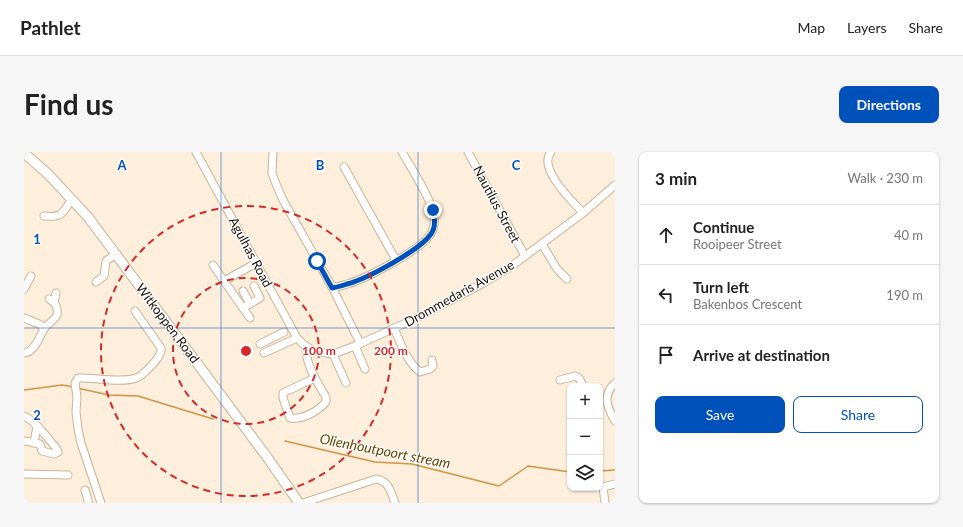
<!DOCTYPE html>
<meta charset="utf-8">
<style>
body{margin:0;font-family:Lato,sans-serif;background:#f6f6f6;color:#222}
.controls{position:absolute;right:12px;bottom:12px;display:grid;overflow:hidden;border-radius:8px;box-shadow:0 1px 3px #0004}
.controls button{width:36px;height:36px;display:grid;place-items:center;padding:0;border:0;border-bottom:1px solid #e0e0e0;background:#fff;color:#222;font:20px sans-serif}
.stop{position:absolute;width:12px;height:12px;margin:-9px;border:3px solid #0051ba;border-radius:50%;background:#fff}
.stop.end{background:#0051ba;border-color:#fff;box-shadow:0 1px 4px #0008}
.list{margin:0;padding:0;list-style:none}
h2{display:flex;justify-content:space-between;align-items:center;height:52px;margin:0;padding:0 16px;font-size:17px}
h2 small{font-size:13px;font-weight:400;color:#767676}
.list li{display:grid;grid-template-columns:26px 1fr auto;gap:12px;align-items:center;box-sizing:border-box;height:60px;padding:0 16px;border-top:1px solid #e0e0e0}
.list b{display:block;font-size:15px;white-space:nowrap}
.list p{margin:0;font-size:13px;white-space:nowrap;color:#767676}
.list em{font-size:13px;font-style:normal;color:#767676}
.actions{display:flex;gap:8px;padding:12px 16px}
.actions a{flex:1;padding:9px 0;border:1px solid #0051ba;border-radius:8px;text-align:center;font-size:14px;color:#0051ba}
.actions .main{background:#0051ba;color:#fff}
.icon{flex:none;width:22px;height:22px;fill:none;stroke:currentColor;stroke-width:2;stroke-linecap:round;stroke-linejoin:round}
.map{position:relative;flex:none;width:591px;height:351px;overflow:hidden;border-radius:8px}
header{display:flex;align-items:center;gap:24px;box-sizing:border-box;height:56px;padding:0 20px;background:#fff;border-bottom:1px solid #e0e0e0}
header strong{font-size:19px}
nav{display:flex;gap:22px;margin-inline-start:auto;font-size:14px}
.intro{display:flex;align-items:center;justify-content:space-between;box-sizing:border-box;height:96px;padding:0 24px}
h1{margin:0;font-size:28px}
.button{padding:10px 18px;border-radius:8px;background:#0051ba;color:#fff;font-size:14px;font-weight:700}
main{display:flex;gap:24px;padding:0 24px}
aside{flex:1;background:#fff;border-radius:8px;box-shadow:0 1px 3px #0004}
.map>svg:first-child{display:block}
</style>
<header>
<strong>Pathlet</strong>
<nav><a>Map</a><a>Layers</a><a>Share</a></nav>
</header>
<div class="intro"><h1>Find us</h1><a class="button">Directions</a></div>
<main>
<div class="map">
<svg width="591" height="351" viewBox="0 0 591 351">
<rect width="100%" height="100%" fill="#feefdd"/>
<g fill="none" stroke-linecap="round" stroke-linejoin="round">
<!-- stream -->
<g stroke="#d09544" stroke-width="1.5">
<polyline points="53,236 85,243 114,244 189,267"/>
<polyline points="0,238 38,233 50,235"/>
<polyline points="261,289 351,310 388,312 475,334 504,314 546,320"/>
<polyline points="576,319 591,318"/>
</g>
<!-- minor casing -->
<g stroke="#cbb395" stroke-width="9">
<g id="minor">
<polyline points="172,0 273,186 279,192 290,199 309,202 331,194 395,165 454,134 485,116 559,61 591,33"/>
<polyline points="249,0 248,21 252,32 259,48 308,135 336,191"/>
<polyline points="444,0 501,104"/>
<path d="M527 0C513 16 549 50 559 61"/>
<polyline points="320,15 372,108"/>
<path d="M20 64C39 66 38 61 48 47"/>
<polyline points="518,92 533,117 543,127"/>
<polyline points="189,113 200,129 232,111"/>
<polyline points="200,129 226,166"/>
<polyline points="72,130 80,124 82,109 92,102"/>
<path d="M308 135C313 135 318 134 323 132 342 127 396 98 406 83 410 77 411 72 410 65 410 51 386 14 378 0"/>
<polyline points="0,137 7,124"/>
<polyline points="219,139 226,152"/>
<polyline points="30,150 32,141"/>
<polyline points="219,156 236,146 230,134"/>
<polyline points="0,166 15,172 20,176"/>
<path d="M370 176C376 190 383 210 396 220L406 217 409 214 408 208"/>
<polyline points="236,192 260,180"/>
<path d="M282 194C281 212 293 230 302 245V250C294 259 279 268 266 266L259 246V241L291 226"/>
<polyline points="331,194 341,217"/>
<path d="M0 201C10 201 16 184 20 177 23 172 30 169 33 163 34 155 32 151 25 147"/>
<polyline points="240,201 273,186"/>
<polyline points="309,202 322,231"/>
<polyline points="536,228 551,224 555,226 559,234"/>
<path d="M591 231C578 243 583 255 591 269"/>
<path d="M0 264C13 270 24 287 33 297L34 300 30 302 18 299 16 292 0 289"/>
<polyline points="10,291 13,274"/>
<polyline points="0,322 44,323"/>
<polyline points="61,338 64,348 64,351"/>
<path d="M77 351 57 291 54 277 52 260 53 245 51 231 54 226H58C72 226 100 231 112 226 118 224 124 217 129 212 133 207 138 202 137 196L111 159"/>
<path d="M279 351 352 327C365 329 367 340 371 351"/>
<polyline points="581,351 579,335 591,332"/>
</g>
</g>
<!-- major casing -->
<g stroke="#cbb395" stroke-width="11">
<polyline id="major" points="0,1 24,22 64,65 243,305 275,351"/>
</g>
<!-- minor -->
<use href="#minor" stroke="#fff" stroke-width="7"/>
<!-- major -->
<use href="#major" stroke="#fff" stroke-width="9"/>
</g>
<g fill="none" stroke-linecap="round" stroke-linejoin="round">
<!-- route -->
<path stroke="#0051ba" stroke-width="5" d="M293 109 308 136C313 135 318 134 323 132 343 127 396 98 407 82 412 75 411 66 409 58"/>
</g>
<!-- grid -->
<path fill="none" stroke="#0051ba" stroke-width="1" stroke-opacity="0.55" d="M197 0V351M394 0V351M0 176H591"/>
<!-- distance rings -->
<g fill="none" stroke="#d62828" stroke-width="2" stroke-dasharray="7 5">
<circle cx="222" cy="199" r="73"/>
<circle cx="222" cy="199" r="145"/>
</g>
<g text-anchor="middle" stroke-width="3" stroke-linejoin="round" paint-order="stroke">
<!-- street labels -->
<g font-size="13" fill="#1a1107" stroke="#fff">
<text transform="translate(473 52) rotate(62)" y="5">Nautilus Street</text>
<text transform="translate(227 100) rotate(62)" y="5">Agulhas Road</text>
<text transform="translate(435 141) rotate(-29)" y="5">Drommedaris Avenue</text>
<text transform="translate(144 171) rotate(53)" y="5">Witkoppen Road</text>
</g>
<!-- water labels -->
<g font-size="14" font-style="italic" fill="#6b4400" stroke="#fff">
<text transform="translate(361 299) rotate(11)" y="5">Olienhoutpoort stream</text>
</g>
</g>
<g font-size="13" text-anchor="middle" font-weight="bold" fill="#0051ba" stroke="#fff" stroke-width="3" stroke-linejoin="round" paint-order="stroke">
<text x="98" y="18">A</text>
<text x="296" y="18">B</text>
<text x="492" y="18">C</text>
<text x="13" y="92">1</text>
<text x="13" y="268">2</text>
</g>
<circle cx="222" cy="199" r="6" fill="#d62828" stroke="#fff" stroke-width="2"/>
<g font-size="12" text-anchor="middle" font-weight="bold" fill="#d62828" stroke="#fff" stroke-width="3" stroke-linejoin="round" paint-order="stroke">
<text x="295" y="203">100 m</text>
<text x="367" y="203">200 m</text>
</g>
</svg>
<div class="controls">
<button>+</button>
<button>−</button>
<button><svg class="icon" aria-label="layers" viewBox="0 0 24 24"><path d="M12 4l9 5-9 5-9-5zM3 14l9 5 9-5"/></svg></button>
</div>
<div class="stop" style="left:293px;top:109px"></div>
<div class="stop end" style="left:409px;top:58px"></div>
</div>
<aside>
<h2>3 min<small>Walk · 230 m</small></h2>
<ul class="list">
<li><svg class="icon" aria-label="ahead" viewBox="0 0 24 24"><path d="M12 20V5M6 11l6-6 6 6"/></svg><div><b>Continue</b><p>Rooipeer Street</p></div><em>40 m</em></li>
<li><svg class="icon" aria-label="left" viewBox="0 0 24 24"><path d="M17 20v-9H6M10 6l-5 5 5 5"/></svg><div><b>Turn left</b><p>Bakenbos Crescent</p></div><em>190 m</em></li>
<li><svg class="icon" aria-label="arrive" viewBox="0 0 24 24"><path d="M6 21V4h12l-3 4 3 4H6"/></svg><div><b>Arrive at destination</b></div></li>
</ul>
<div class="actions"><a class="main">Save</a><a>Share</a></div>
</aside>
</main>
